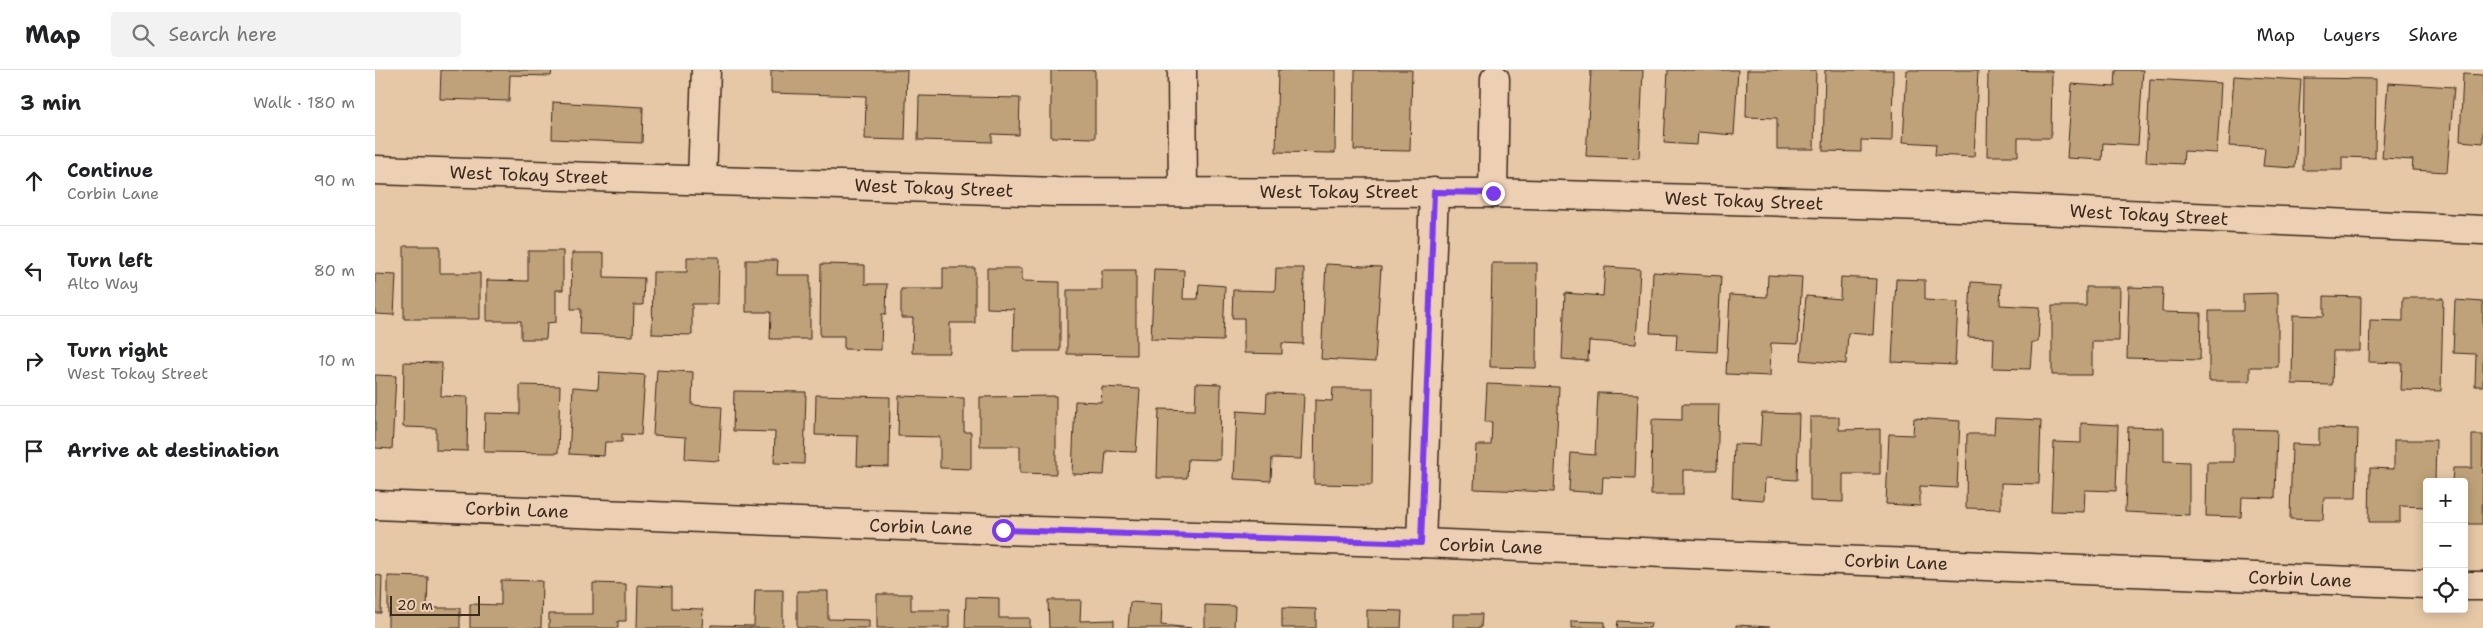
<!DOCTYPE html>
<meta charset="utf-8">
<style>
body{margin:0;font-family:"Shantell Sans",sans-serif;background:#f2f2f2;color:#202124}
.controls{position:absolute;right:15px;bottom:15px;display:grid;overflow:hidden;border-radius:5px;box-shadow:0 2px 12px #0003}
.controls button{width:45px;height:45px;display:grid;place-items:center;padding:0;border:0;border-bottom:1px solid #e0e0e0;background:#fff;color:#202124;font:25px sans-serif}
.scale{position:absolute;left:15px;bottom:12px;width:90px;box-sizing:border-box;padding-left:5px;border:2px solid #3b2a1e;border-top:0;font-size:14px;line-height:18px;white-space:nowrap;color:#3b2a1e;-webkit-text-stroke:4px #edcfb3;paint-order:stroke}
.stop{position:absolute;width:15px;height:15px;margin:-11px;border:4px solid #7c3aed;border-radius:50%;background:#fff}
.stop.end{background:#7c3aed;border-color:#fff;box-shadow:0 1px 5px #0008}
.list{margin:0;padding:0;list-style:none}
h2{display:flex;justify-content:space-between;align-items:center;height:65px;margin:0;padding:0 20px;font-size:21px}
h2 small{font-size:16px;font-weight:400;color:#757577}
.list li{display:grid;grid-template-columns:32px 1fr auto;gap:15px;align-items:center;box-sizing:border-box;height:90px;padding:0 20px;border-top:1px solid #e0e0e0}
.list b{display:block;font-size:19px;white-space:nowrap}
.list p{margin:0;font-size:16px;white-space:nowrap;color:#757577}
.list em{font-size:16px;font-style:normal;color:#757577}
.icon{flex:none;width:28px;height:28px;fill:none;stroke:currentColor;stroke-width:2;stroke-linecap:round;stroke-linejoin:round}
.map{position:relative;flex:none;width:2108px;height:558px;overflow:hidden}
header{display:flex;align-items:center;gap:30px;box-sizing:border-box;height:70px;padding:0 25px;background:#fff;border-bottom:1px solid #e0e0e0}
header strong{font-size:24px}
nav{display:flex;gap:28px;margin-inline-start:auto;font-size:18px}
.search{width:350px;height:45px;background:#f2f2f2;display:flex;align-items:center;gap:12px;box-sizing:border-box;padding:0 18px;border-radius:5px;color:#757577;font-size:19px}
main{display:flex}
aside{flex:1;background:#fff}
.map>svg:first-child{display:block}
</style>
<header>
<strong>Map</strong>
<div class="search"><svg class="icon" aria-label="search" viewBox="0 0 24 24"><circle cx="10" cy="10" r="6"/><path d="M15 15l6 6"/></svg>Search here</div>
<nav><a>Map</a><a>Layers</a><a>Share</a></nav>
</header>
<main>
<aside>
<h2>3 min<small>Walk · 180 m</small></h2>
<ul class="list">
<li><svg class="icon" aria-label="ahead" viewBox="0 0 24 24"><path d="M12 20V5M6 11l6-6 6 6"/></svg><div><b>Continue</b><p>Corbin Lane</p></div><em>90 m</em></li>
<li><svg class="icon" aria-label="left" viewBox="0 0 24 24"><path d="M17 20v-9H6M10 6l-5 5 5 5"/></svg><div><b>Turn left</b><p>Alto Way</p></div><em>80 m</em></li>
<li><svg class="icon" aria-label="right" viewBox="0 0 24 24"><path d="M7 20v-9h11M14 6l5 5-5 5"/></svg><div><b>Turn right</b><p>West Tokay Street</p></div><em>10 m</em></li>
<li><svg class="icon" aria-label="arrive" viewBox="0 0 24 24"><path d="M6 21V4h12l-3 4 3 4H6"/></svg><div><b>Arrive at destination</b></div></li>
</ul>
</aside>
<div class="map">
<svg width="2108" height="558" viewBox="0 0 2108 558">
<rect width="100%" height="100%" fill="#e6c8a6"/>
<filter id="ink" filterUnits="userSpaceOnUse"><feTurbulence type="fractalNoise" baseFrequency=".02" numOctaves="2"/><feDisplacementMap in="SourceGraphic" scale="10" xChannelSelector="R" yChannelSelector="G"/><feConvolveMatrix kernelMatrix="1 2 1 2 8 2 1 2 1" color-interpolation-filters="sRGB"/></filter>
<g filter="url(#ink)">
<!-- building -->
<g fill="#bfa279" stroke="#3b2a1e">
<polygon points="66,0 177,0 176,6 135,5 134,31 65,29"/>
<polygon points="396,0 532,0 530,70 490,69 491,26 396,23"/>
<polygon points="676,0 720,0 720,68 676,67"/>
<polygon points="903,0 961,0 960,83 901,82"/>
<polygon points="980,0 1037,0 1035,81 979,80"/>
<polygon points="1216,0 1268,0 1264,88 1211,86"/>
<polygon points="1293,0 1363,0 1359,65 1323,62 1322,75 1289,73"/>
<polygon points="1372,0 1441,0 1439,79 1402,79 1402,48 1371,47"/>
<polygon points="1450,0 1518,0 1517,71 1486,70 1486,82 1448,81"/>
<polygon points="1532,0 1603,0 1599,87 1560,85 1561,74 1528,72"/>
<polygon points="1613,0 1677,1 1676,68 1643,68 1643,86 1612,86"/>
<polygon points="1741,0 1768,0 1763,75 1728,73 1727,90 1692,88 1697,14 1740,17"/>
<polygon points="2088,4 2108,5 2108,73 2085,71"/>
<polygon points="1859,6 1926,10 1920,98 1888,96 1890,78 1854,76"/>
<polygon points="1929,8 2001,9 2000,88 1967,87 1967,100 1928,100"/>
<polygon points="1775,9 1846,13 1842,83 1809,81 1808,94 1771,92"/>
<polygon points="2013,13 2079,17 2072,102 2037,100 2038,90 2007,88"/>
<polygon points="544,26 645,28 644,65 617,64 617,72 543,70"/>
<polygon points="178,32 268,37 267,73 177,69"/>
<polygon points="29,176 65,176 65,203 105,203 105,249 29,249"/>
<polygon points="153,181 188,181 188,220 181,220 181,252 172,253 171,269 146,269 146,251 112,251 112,210 153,211"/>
<polygon points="197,183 229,183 229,207 269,208 268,235 259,235 258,266 205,264 206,239 196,239"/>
<polygon points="312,187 344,187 343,234 317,234 317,265 277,264 278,202 312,202"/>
<polygon points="371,190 403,190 402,205 435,205 435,269 395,269 396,242 371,242"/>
<polygon points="1117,193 1162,193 1161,298 1115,297"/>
<polygon points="446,194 490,195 490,214 512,214 511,244 507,244 506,280 469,279 469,266 445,266"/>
<polygon points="951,194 1006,197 1000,292 946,289"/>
<polygon points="1230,197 1265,199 1261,274 1214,271 1213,291 1187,289 1190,223 1228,226"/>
<polygon points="568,198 600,198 600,253 575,253 575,283 537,283 538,248 526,248 526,219 568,219"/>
<polygon points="612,198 647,198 647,211 685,212 685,281 638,281 639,239 612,238"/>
<polygon points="901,198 929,198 928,274 907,273 907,284 869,283 869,248 857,248 858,220 900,221"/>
<polygon points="779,199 809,200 808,229 823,229 824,214 850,216 848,271 776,269"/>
<polygon points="727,200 761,200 761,285 692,284 692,220 727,220"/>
<polygon points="1278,202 1346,206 1342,282 1301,280 1302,264 1275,263"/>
<polygon points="0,204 21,205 19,245 0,244"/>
<polygon points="1393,205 1427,207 1423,274 1396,273 1395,306 1351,304 1355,225 1392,227"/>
<polygon points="1466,207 1501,209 1498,265 1473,263 1471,294 1426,290 1431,226 1465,229"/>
<polygon points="1521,209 1550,210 1550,230 1583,232 1580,295 1517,292"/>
<polygon points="1596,212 1626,214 1625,235 1665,237 1663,272 1657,272 1655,299 1618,298 1619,268 1593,267"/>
<polygon points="1711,217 1745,217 1744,271 1717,271 1717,305 1677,305 1677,236 1711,236"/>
<polygon points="1754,217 1788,218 1787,242 1826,243 1825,290 1752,288"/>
<polygon points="1903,223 1903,297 1875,297 1875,311 1834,311 1834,241 1868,241 1868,224"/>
<polygon points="1949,226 1986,227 1985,281 1958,281 1957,315 1917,314 1918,245 1949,246"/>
<polygon points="2028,228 2068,228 2066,321 2026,320 2027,293 1994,292 1995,250 2028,251"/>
<polygon points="2080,230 2108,232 2108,316 2100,316 2101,284 2078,283"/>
<polygon points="29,292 67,293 66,326 93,327 92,381 61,380 61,358 28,357"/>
<polygon points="282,300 318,302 317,335 347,337 344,391 310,389 311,367 278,365"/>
<polygon points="224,302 270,305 266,365 247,364 247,372 230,372 229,386 194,384 198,317 223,319"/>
<polygon points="0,305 21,306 17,379 0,378"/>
<polygon points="821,313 846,314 845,390 813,389 812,408 782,408 784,339 820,340"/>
<polygon points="1112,314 1184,317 1179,422 1099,419 1101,375 1116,375 1117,352 1110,352"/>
<polygon points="145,315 185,316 183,383 109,382 110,343 145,344"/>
<polygon points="727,317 765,319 761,382 731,381 729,405 697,404 700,331 726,332"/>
<polygon points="958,318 998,318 997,415 939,414 940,330 957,331"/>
<polygon points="359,321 431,322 429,394 399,393 400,362 358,361"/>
<polygon points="892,323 929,324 926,389 897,388 896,411 859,409 862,341 891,343"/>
<polygon points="1223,323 1263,324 1260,408 1228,407 1227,423 1194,421 1196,383 1220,385"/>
<polygon points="441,325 515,327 514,397 482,396 483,366 440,365"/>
<polygon points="524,326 589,328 589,362 596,362 596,399 565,398 565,367 523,366"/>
<polygon points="681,326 681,404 645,403 645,376 605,376 605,327"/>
<polygon points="1307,334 1344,334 1342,400 1308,400 1308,425 1276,425 1277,349 1307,350"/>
<polygon points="1387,343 1424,344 1422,410 1390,408 1389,430 1357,428 1359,374 1385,375"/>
<polygon points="1435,347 1464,347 1464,360 1505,359 1505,404 1468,404 1468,432 1435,431"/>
<polygon points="1539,348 1585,351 1582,418 1545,416 1545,436 1511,434 1514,364 1538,365"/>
<polygon points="1620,348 1666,350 1664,414 1626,413 1626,439 1591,438 1592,364 1619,364"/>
<polygon points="1706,353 1743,355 1741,421 1710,420 1709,442 1676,441 1679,372 1706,373"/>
<polygon points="1753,357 1789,358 1789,391 1814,392 1814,445 1750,442"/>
<polygon points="1944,358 1983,359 1981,428 1949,428 1948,450 1915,449 1917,374 1944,375"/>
<polygon points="1859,359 1902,360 1900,428 1867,427 1866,447 1831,446 1832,392 1859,392"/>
<polygon points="2097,365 2108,365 2107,454 2089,454 2089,412 2077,412 2078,398 2097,398"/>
<polygon points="2019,370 2061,370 2060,412 2052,412 2052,437 2025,436 2025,452 1994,452 1995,398 2019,399"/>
<polygon points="0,505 7,506 6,543 0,543"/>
<polygon points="13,506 53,507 52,538 85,538 85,558 13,558"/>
<polygon points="126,510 167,511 166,558 95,558 95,534 126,535"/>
<polygon points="218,513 251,514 251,551 243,551 243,558 174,558 174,544 218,544"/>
<polygon points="263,515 297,517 297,538 328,539 327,558 262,558"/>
<polygon points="380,520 408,520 408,558 336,558 336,555 379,556"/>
<polygon points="422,521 453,521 453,549 494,550 494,558 422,558"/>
<polygon points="502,524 536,524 536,540 574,540 574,558 502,558"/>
<polygon points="591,527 624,528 624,548 655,548 655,558 590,558"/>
<polygon points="673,530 706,530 705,551 739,550 739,558 674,558"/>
<polygon points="755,532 787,534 786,555 817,558 753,558"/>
<polygon points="830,535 860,536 859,558 830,558"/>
<polygon points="907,538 941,539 941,558 907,558"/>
<polygon points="992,540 1027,541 1026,558 992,558"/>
<polygon points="1078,544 1107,544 1106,558 1078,558"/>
<polygon points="1196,551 1230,552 1230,558 1196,558"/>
<polygon points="1243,551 1276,553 1275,558 1242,558"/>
<polygon points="1361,555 1395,557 1395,558 1361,558"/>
</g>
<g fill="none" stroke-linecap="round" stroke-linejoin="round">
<!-- street casing -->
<g stroke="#3b2a1e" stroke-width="31">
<g id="street">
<polyline points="807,0 808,122"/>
<polyline points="0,100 681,122 1118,123 1618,138 2108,160"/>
<polyline points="327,109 331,0"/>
<polyline points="1118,123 1120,9"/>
<polyline points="0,435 628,460 1046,473 2052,514"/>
<polyline points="1046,473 1059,122"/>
<polyline points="2089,516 2108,516"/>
</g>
</g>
<!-- street -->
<use href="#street" stroke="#edcfb3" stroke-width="28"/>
</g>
</g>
<g fill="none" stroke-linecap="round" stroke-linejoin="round" filter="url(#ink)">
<!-- route -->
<polyline stroke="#7c3aed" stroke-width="6" points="628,460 1046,473 1059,122 1118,123"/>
</g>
<g text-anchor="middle" stroke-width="4" stroke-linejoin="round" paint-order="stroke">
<!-- street labels -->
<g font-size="18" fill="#3b2a1e" stroke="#edcfb3">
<text transform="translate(154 105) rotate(2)" y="6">West Tokay Street</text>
<text transform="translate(559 118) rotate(2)" y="6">West Tokay Street</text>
<text x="964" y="128">West Tokay Street</text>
<text transform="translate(1369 131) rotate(2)" y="6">West Tokay Street</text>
<text transform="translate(1774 145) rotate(3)" y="6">West Tokay Street</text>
<text transform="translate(142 440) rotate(2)" y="6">Corbin Lane</text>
<text transform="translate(546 457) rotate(2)" y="6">Corbin Lane</text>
<text transform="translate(1116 476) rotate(2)" y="6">Corbin Lane</text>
<text transform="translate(1521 492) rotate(2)" y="6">Corbin Lane</text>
<text transform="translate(1925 509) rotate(2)" y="6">Corbin Lane</text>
</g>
</g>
</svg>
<div class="controls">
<button>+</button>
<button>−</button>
<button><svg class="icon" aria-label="locate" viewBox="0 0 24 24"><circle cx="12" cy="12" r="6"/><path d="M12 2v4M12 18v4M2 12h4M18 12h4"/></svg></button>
</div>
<div class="scale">20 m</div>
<div class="stop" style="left:628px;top:460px"></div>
<div class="stop end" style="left:1118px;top:123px"></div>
</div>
</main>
